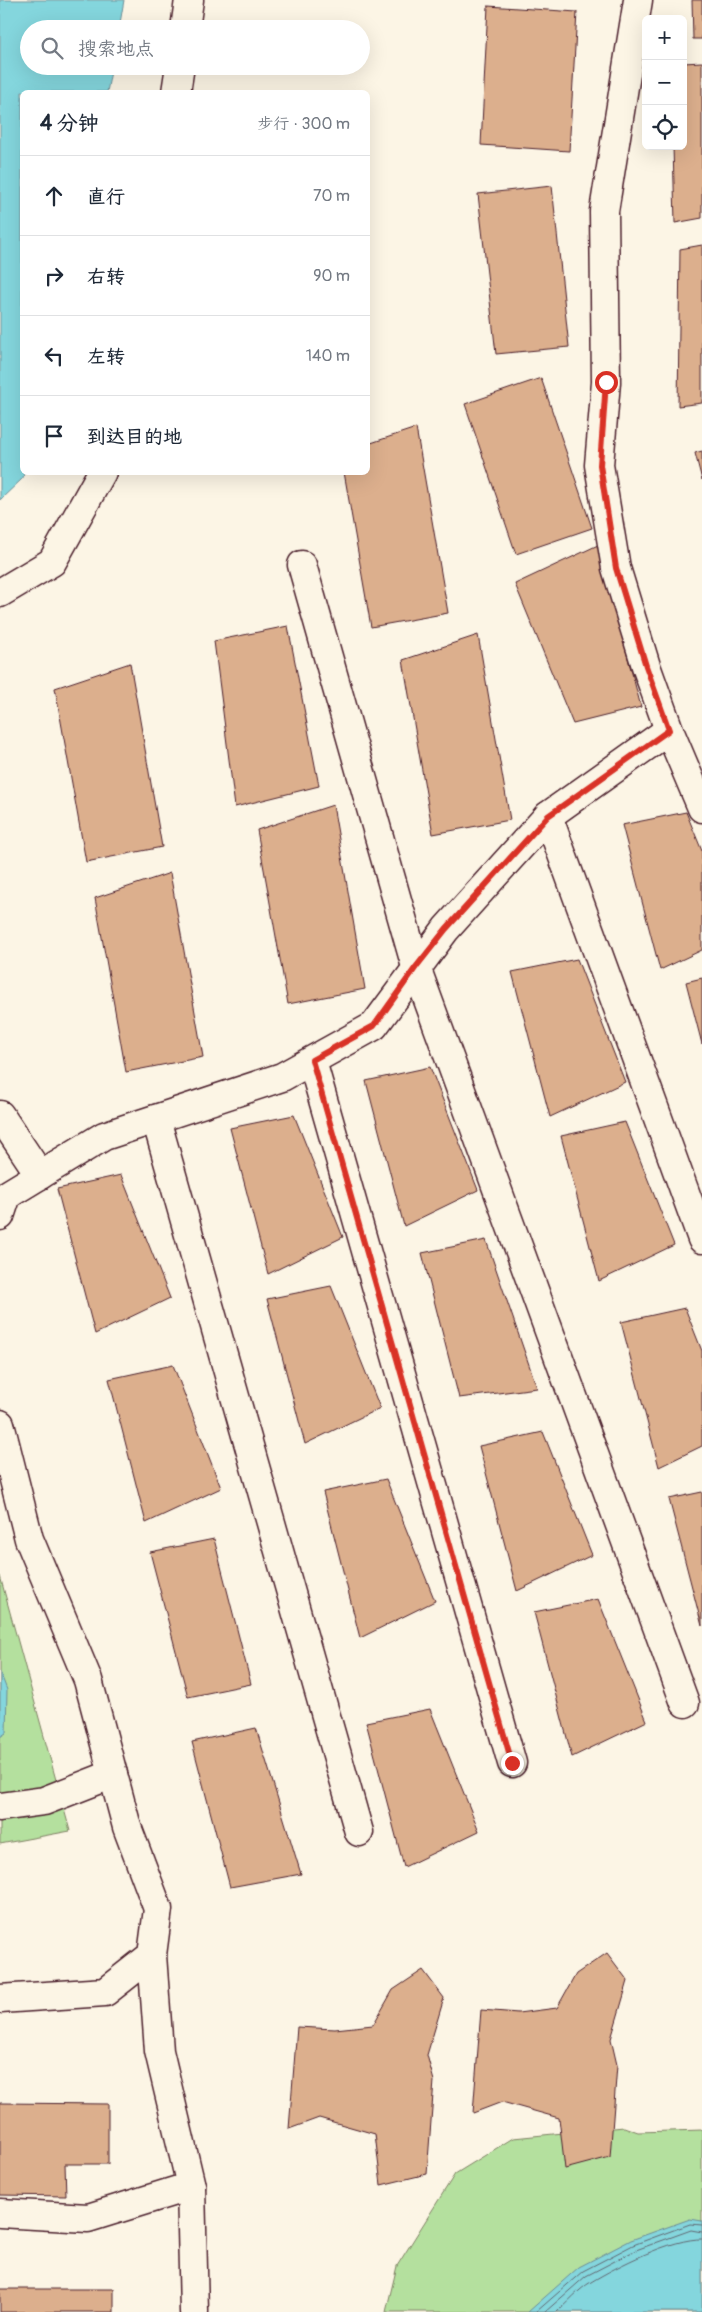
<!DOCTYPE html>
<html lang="zh">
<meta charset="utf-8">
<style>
body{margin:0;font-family:Pangolin,"LXGW WenKai TC",sans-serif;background:#f2f2f3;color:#1f2937}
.controls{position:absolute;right:15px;top:15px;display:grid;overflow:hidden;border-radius:8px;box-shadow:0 5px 20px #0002}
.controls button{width:45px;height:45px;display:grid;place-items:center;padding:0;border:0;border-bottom:1px solid #e0e1e3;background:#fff;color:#1f2937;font:25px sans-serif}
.stop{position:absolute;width:15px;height:15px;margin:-11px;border:4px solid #d93025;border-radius:50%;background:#fff}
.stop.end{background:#d93025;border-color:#fff;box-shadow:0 1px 5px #0008}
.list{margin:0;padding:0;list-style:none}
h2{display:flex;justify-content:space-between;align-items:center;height:65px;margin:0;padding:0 20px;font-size:21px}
h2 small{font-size:16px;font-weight:400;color:#747a83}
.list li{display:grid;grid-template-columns:32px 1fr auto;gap:15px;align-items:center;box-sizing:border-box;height:80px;padding:0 20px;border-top:1px solid #e0e1e3}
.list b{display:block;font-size:19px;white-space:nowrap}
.list em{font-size:16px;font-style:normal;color:#747a83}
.icon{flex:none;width:28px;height:28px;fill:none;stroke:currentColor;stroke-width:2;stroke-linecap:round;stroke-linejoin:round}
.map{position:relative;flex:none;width:702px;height:2312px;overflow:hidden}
.search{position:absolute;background:#fff;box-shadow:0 5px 20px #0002;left:20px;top:20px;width:350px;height:55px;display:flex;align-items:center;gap:12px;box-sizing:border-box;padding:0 18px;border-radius:28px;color:#747a83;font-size:19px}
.panel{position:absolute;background:#fff;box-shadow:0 5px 20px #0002;left:20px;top:90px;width:350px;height:385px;border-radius:8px}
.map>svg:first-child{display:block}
</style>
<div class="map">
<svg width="702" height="2312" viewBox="0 0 702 2312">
<rect width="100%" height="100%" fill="#fcf5e5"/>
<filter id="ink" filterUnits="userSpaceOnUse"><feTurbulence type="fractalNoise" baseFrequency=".02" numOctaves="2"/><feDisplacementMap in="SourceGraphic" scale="10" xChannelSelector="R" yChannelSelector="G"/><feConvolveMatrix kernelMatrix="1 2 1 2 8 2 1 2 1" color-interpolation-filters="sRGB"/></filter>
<g filter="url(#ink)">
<!-- green -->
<g fill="#b4e09e" stroke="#7f8064">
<polygon points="0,1576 70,1831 0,1844"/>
<polygon points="624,2127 638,2132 702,2130 702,2312 386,2312 397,2266 455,2174 513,2138"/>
</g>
<!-- water -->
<g fill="#84d6dd" stroke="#6d8d96">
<polygon points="0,0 124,0 119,29 29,29 29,66 112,66 107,92 22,92 22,472 24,473 23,478 0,500"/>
<polygon points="0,1672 7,1690 6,1733 0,1737"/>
<polygon points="690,2219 702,2221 702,2312 528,2312 579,2267 631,2240"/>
</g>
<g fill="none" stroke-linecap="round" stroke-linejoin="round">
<!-- shore -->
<g stroke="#616872" stroke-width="1">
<polyline points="536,2312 583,2271 633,2245 690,2224 702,2225"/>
<polyline points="545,2312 586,2276 636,2250 691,2230 702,2232"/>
<path d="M557 2312C568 2302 579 2289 591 2282 617 2266 673 2238 702 2239"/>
</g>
</g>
<!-- building -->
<g fill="#dcaf8d" stroke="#4a1f2b">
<polygon points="692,0 702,0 702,39 693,39"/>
<polygon points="488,6 577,12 569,151 481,145"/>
<polygon points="702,62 702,218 675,223 673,146 683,146 683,63"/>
<polygon points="552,186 569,347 496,354 478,194"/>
<polygon points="702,245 702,403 678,406 680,249"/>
<polygon points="541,378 592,528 516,554 465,404"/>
<polygon points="416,428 448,613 371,627 344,472 368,472 368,444"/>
<polygon points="702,451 702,480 695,453"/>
<polygon points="598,545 641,707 573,724 515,584"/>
<polygon points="288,626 319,786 235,807 214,641"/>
<polygon points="478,635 510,820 433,834 403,660"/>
<polygon points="130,663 162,847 86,862 55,688"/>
<polygon points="333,805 365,989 288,1004 257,830"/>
<polygon points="686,812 702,851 702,950 660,970 622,825"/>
<polygon points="170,873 203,1057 126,1072 95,898"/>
<polygon points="577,959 625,1082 550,1117 512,972"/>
<polygon points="702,978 702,1044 686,982"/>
<polygon points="430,1067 478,1190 404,1226 366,1081"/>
<polygon points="294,1115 343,1237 268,1274 230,1128"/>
<polygon points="625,1122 674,1245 599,1281 561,1136"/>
<polygon points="121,1175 170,1298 95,1334 57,1189"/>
<polygon points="486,1240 537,1388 459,1398 422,1253"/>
<polygon points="331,1286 380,1408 305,1444 267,1299"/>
<polygon points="685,1308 702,1351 702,1446 659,1467 621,1322"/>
<polygon points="173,1365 221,1488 146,1523 109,1379"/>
<polygon points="543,1432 592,1555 517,1591 479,1446"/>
<polygon points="386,1479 435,1601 360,1638 323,1492"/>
<polygon points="702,1492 702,1626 669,1499"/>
<polygon points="214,1539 251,1684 188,1697 150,1552"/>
<polygon points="598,1599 647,1721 572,1757 534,1612"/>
<polygon points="430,1709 479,1831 404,1867 366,1722"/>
<polygon points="256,1728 301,1874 230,1887 192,1742"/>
<polygon points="607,1953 628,1981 611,2039 617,2065 610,2157 565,2169 559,2118 502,2102 473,2113 481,2010 518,2013 557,2008 576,1974"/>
<polygon points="423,1970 444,1998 427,2055 434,2081 427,2174 381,2185 375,2134 319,2118 289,2129 297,2027 335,2029 373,2025 393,1990"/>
<polygon points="0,2103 108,2104 108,2164 65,2164 66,2196 0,2195"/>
<rect x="0" y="2289" width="114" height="23"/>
</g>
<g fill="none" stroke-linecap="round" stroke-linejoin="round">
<!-- minor casing -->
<g stroke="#4a1f2b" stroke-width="31">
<g id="minor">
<polyline points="638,0 604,211 606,382 599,465 616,568 646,666 669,730 702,808"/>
<polyline points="185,29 189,0"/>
<polyline points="176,92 180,66"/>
<polyline points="302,565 416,967 685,1703"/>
<polyline points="0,593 52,562 102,472"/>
<polyline points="548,816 669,730"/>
<polyline points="312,1061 512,1763"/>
<polyline points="0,1115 40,1175"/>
<polyline points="156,1119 359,1832"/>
<polyline points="0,1216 7,1195 104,1136 282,1077 374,1026 446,929 548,816 702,1239"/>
<polyline points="0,1424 29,1539 88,1680 127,1827 158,1909 152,1955 105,1992 0,1999"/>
<polyline points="0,1807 44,1801 113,1774"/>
<polyline points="152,1955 159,2051 191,2186 194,2312"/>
<polyline points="0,2213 88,2218 191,2186"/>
</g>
</g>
<!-- minor -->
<use href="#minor" stroke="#fcf5e5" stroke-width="28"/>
</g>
</g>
<g fill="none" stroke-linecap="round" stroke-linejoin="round" filter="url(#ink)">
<!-- route -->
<polyline stroke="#d93025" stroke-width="6" points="512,1763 312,1060 374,1026 416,967 446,929 548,816 669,730 646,666 616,568 600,465 606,382"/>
</g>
</svg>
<div class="controls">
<button>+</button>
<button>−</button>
<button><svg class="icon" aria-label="locate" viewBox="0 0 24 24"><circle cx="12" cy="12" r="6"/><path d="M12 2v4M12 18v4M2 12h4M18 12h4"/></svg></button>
</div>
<div class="stop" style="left:606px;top:382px"></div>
<div class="stop end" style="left:512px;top:1763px"></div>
<div class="search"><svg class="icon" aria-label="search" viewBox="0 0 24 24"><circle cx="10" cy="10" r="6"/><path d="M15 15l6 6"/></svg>搜索地点</div>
<section class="panel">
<h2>4 分钟<small>步行 · 300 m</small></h2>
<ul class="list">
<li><svg class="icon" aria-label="ahead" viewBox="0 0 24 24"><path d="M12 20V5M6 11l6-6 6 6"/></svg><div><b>直行</b></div><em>70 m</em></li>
<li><svg class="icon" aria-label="right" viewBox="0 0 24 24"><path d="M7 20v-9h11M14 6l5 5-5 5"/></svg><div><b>右转</b></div><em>90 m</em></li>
<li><svg class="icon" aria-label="left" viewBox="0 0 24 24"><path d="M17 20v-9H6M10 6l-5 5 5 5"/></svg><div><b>左转</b></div><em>140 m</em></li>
<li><svg class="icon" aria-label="arrive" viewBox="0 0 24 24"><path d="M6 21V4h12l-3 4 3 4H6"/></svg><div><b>到达目的地</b></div></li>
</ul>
</section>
</div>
